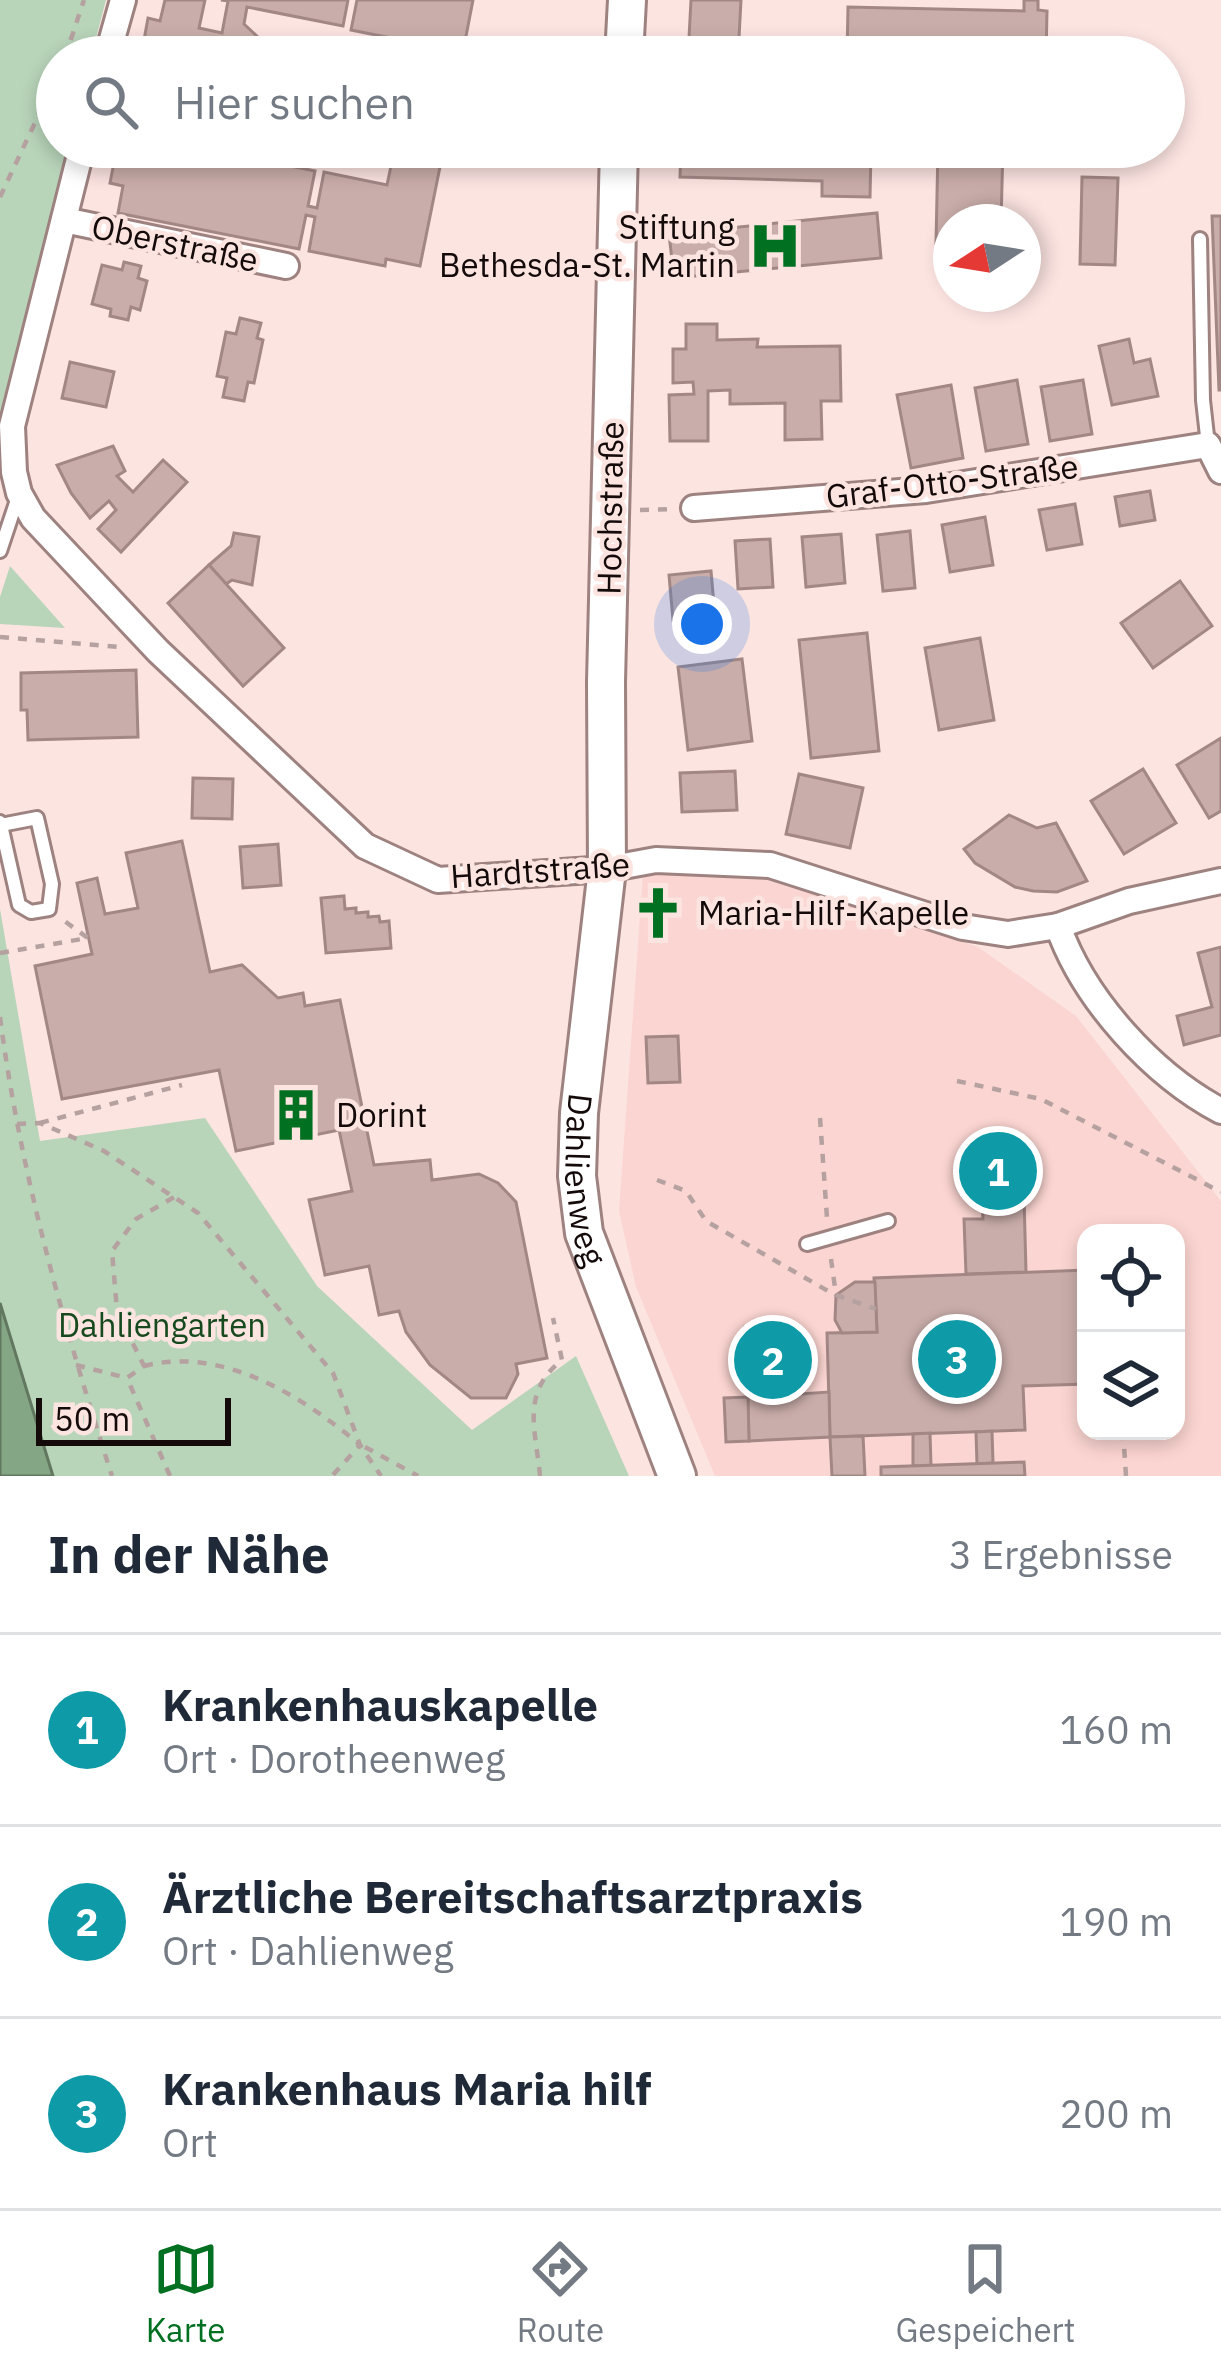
<!DOCTYPE html>
<html lang="de">
<meta charset="utf-8">
<style>
body{margin:0;font-family:"IBM Plex Sans",sans-serif;background:#f6f6f7;color:#1f2937}
.controls{position:absolute;right:36px;bottom:36px;display:grid;overflow:hidden;border-radius:24px;box-shadow:0 6px 18px #0003}
.controls button{width:108px;height:108px;display:grid;place-items:center;padding:0;border:0;border-bottom:3px solid #e0e1e3;background:#fff;color:#1f2937;font:60px sans-serif}
.compass{position:absolute;left:933px;top:204px;width:108px;height:108px;border-radius:50%;background:#fff;box-shadow:0 6px 18px #0003;rotate:258deg}
.scale{position:absolute;left:36px;bottom:30px;width:195px;box-sizing:border-box;padding-left:12px;border:6px solid #130a09;border-top:0;font-size:33px;line-height:42px;white-space:nowrap;color:#130a09;-webkit-text-stroke:9px #fce4e1;paint-order:stroke}
.you{position:absolute;left:702px;top:624px;width:42px;height:42px;margin:-30px;border:9px solid #fff;border-radius:50%;background:#1a73e8;box-shadow:0 0 0 18px #1a73e833}
.badge{display:grid;place-items:center;width:78px;height:78px;border-radius:50%;background:#017021;color:#fff;font-size:39px;font-weight:700}
.pin{position:absolute;translate:-50% -50%;border:6px solid #fff;box-shadow:0 3px 12px #0006}
.list{margin:0;padding:0;list-style:none}
h2{display:flex;justify-content:space-between;align-items:center;height:156px;margin:0;padding:0 48px;font-size:51px}
h2 small{font-size:39px;font-weight:400;color:#747a83}
.list li{display:grid;grid-template-columns:78px 1fr auto;gap:36px;align-items:center;box-sizing:border-box;height:192px;padding:0 48px;border-top:3px solid #e0e1e3}
.list b{display:block;font-size:45px;white-space:nowrap}
.list p{margin:0;font-size:39px;white-space:nowrap;color:#747a83}
.list em{font-size:39px;font-style:normal;color:#747a83}
.icon{flex:none;width:66px;height:66px;fill:none;stroke:currentColor;stroke-width:2;stroke-linecap:round;stroke-linejoin:round}
.map{position:relative;flex:none;width:1221px;height:1476px;overflow:hidden}
.search{position:absolute;background:#fff;box-shadow:0 6px 18px #0003;left:36px;right:36px;top:36px;height:132px;display:flex;align-items:center;gap:30px;box-sizing:border-box;padding:0 42px;border-radius:66px;color:#747a83;font-size:45px}
.sheet{height:732px;background:#fff}
nav{display:flex;justify-content:space-around;align-items:center;box-sizing:border-box;height:168px;border-top:3px solid #e0e1e3;background:#fff;font-size:33px;color:#747a83}
nav a{display:grid;justify-items:center;gap:6px}
nav .on{color:#017021}
.map>svg:first-child{display:block}
</style>
<div class="map">
<svg width="1221" height="1476" viewBox="0 0 1221 1476">
<rect width="100%" height="100%" fill="#fce4e1"/>
<!-- built -->
<path fill="#fbd5d1" fill-rule="evenodd" d="M643 874 773 878 978 947 1076 1016 1221 1201V1476H715L636 1287 619 1211ZM1086 1233H1176V1431H1086Z"/>
<!-- green -->
<g fill="#b8d4b9">
<polygon points="0,0 106,0 91,57 57,57 57,147 69,147 0,424"/>
<polygon points="10,566 65,628 0,624 0,597"/>
<polygon points="0,909 40,1141 205,1118 317,1286 472,1430 576,1356 629,1476 53,1476 0,1303"/>
</g>
<!-- water -->
<polygon fill="#84a685" stroke="#627760" stroke-width="3" points="0,1303 53,1476 0,1476"/>
<!-- building -->
<g fill="#c9adaa" stroke="#a28785" stroke-width="3">
<polygon points="165,0 205,0 199,28 222,33 228,1 221,0 348,0 343,26 247,7 244,24 260,39 272,39 279,45 285,57 135,57 151,41 144,40 148,18 160,21"/>
<polygon points="357,0 473,0 462,57 413,57 416,43 351,30"/>
<polygon points="691,0 741,0 738,57 688,57"/>
<polygon points="1024,0 1038,0 1038,10 1047,11 1046,57 847,57 848,7 1024,11"/>
<polygon points="117,147 263,147 261,160 315,171 308,206 317,208 324,172 387,185 395,147 444,147 420,266 386,259 385,266 309,251 315,217 306,215 299,249 118,213 123,186 110,183"/>
<polygon points="681,147 823,147 871,151 870,197 822,196 822,181 680,177"/>
<polygon points="938,147 1003,147 1001,222 951,222 951,243 936,243"/>
<polygon points="1082,177 1118,178 1115,265 1080,264"/>
<polygon points="877,213 881,258 674,278 669,234"/>
<polygon points="1212,216 1221,216 1221,390 1219,390"/>
<polygon points="124,262 141,266 138,278 147,281 140,310 131,307 128,320 110,316 111,309 92,304 102,265 122,270"/>
<polygon points="240,318 261,323 257,338 263,340 254,383 248,382 244,401 223,397 227,378 217,376 226,332 236,334"/>
<polygon points="686,324 717,324 717,340 758,339 757,347 840,346 841,401 821,401 822,439 785,440 785,403 730,404 730,390 708,391 708,441 670,441 669,395 694,394 693,382 673,383 673,349 686,349"/>
<polygon points="1129,339 1134,363 1150,359 1158,396 1112,405 1099,346"/>
<polygon points="70,362 114,372 106,407 62,398"/>
<polygon points="1017,380 1028,444 986,451 975,388"/>
<polygon points="1083,380 1092,434 1050,441 1041,387"/>
<polygon points="951,385 963,458 911,468 897,395"/>
<polygon points="113,446 125,471 117,476 133,492 163,460 187,482 121,552 98,529 116,510 109,501 90,518 71,493 57,465"/>
<polygon points="1150,491 1155,520 1120,526 1115,497"/>
<polygon points="1075,504 1082,544 1047,550 1039,510"/>
<polygon points="985,517 993,565 950,572 942,525"/>
<polygon points="910,531 915,588 883,591 877,535"/>
<polygon points="234,533 259,537 252,585 232,580 226,584 209,565 231,546"/>
<polygon points="841,534 845,583 806,587 802,537"/>
<polygon points="770,539 773,587 738,589 735,541"/>
<polygon points="209,565 284,648 243,686 168,603"/>
<polygon points="711,571 715,616 673,620 669,575"/>
<polygon points="1180,581 1212,626 1153,668 1121,623"/>
<polygon points="867,633 879,751 811,758 799,640"/>
<polygon points="980,638 994,720 939,730 925,648"/>
<polygon points="742,659 752,741 688,750 678,667"/>
<polygon points="136,670 138,737 28,740 27,710 21,710 21,673"/>
<polygon points="1221,738 1221,811 1209,818 1177,765"/>
<polygon points="1143,769 1176,823 1124,854 1091,801"/>
<polygon points="735,771 737,810 682,812 680,773"/>
<polygon points="799,774 863,788 850,848 786,834"/>
<polygon points="193,778 233,779 232,819 192,818"/>
<polygon points="1009,815 1037,828 1056,823 1087,881 1057,892 1033,891 1015,887 975,863 964,849"/>
<polygon points="182,841 210,972 242,965 278,998 303,993 305,1006 340,1000 374,1165 430,1160 432,1180 479,1174 498,1183 516,1202 547,1358 516,1364 518,1374 506,1398 471,1398 430,1365 406,1332 399,1311 379,1315 369,1266 325,1275 309,1200 352,1191 339,1130 236,1151 219,1070 62,1099 35,966 92,954 77,883 97,878 105,914 138,908 126,853"/>
<polygon points="278,844 281,885 243,888 240,847"/>
<polygon points="344,896 345,909 356,908 356,913 368,912 368,917 379,916 380,922 389,921 391,948 326,953 321,898"/>
<polygon points="1221,947 1221,1035 1184,1045 1177,1016 1212,1007 1198,953"/>
<polygon points="678,1036 680,1082 648,1083 646,1037"/>
<polygon points="1022,1142 1024,1197 974,1200 972,1144"/>
<polygon points="1024,1197 1026,1272 966,1274 964,1219 983,1219 982,1199"/>
<polygon points="1086,1270 1086,1384 1023,1386 1025,1430 830,1437 827,1333 877,1332 874,1278"/>
<polygon points="855,1282 875,1282 877,1332 842,1333 835,1320 836,1295"/>
<polygon points="798,1325 800,1394 829,1392 830,1437 749,1441 745,1327"/>
<polygon points="748,1397 749,1441 726,1442 724,1398"/>
<polygon points="992,1431 993,1463 977,1464 976,1432"/>
<polygon points="930,1433 931,1466 913,1466 913,1434"/>
<polygon points="863,1436 865,1476 832,1476 830,1437"/>
<polygon points="1024,1462 1025,1476 881,1476 881,1467"/>
</g>
<g fill="none" stroke-linecap="round" stroke-linejoin="round">
<!-- lane casing -->
<g stroke="#9d8280" stroke-width="18">
<g id="lane">
<polyline points="1200,239 1203,400 1208,445"/>
<polyline points="0,551 19,494"/>
<polyline points="0,822 1,825 19,905 31,912 49,909 52,884 37,818 1,825"/>
<polyline points="807,1244 888,1221"/>
</g>
</g>
<!-- street casing -->
<g stroke="#9d8280" stroke-width="30">
<g id="street">
<polyline points="107,57 123,0"/>
<polyline points="82,147 12,426 14,472 19,493 33,518 158,651 365,846 438,880 607,869 656,860 770,865 963,927 1008,934 1058,926 1129,901 1221,881"/>
<polyline points="64,220 286,266"/>
<polyline points="694,508 926,490 1208,445 1221,471"/>
<path d="M1058 926C1084 1000 1153 1075 1221 1111"/>
</g>
</g>
<!-- secondary casing -->
<g stroke="#9d8280" stroke-width="42">
<g id="secondary">
<polyline points="624,57 627,0"/>
<path id="s1" d="M619 147 606 682 607 869 579 1113 577 1176 584 1233 677 1476"/>
</g>
</g>
<!-- path -->
<g stroke="#b5a19f" stroke-width="4.5" stroke-dasharray="9 9" stroke-linecap="butt">
<polyline points="65,57 84,0"/>
<polyline points="0,197 57,76"/>
<polyline points="640,510 671,509"/>
<polyline points="0,637 120,647"/>
<polyline points="0,953 88,938 63,920"/>
<path d="M0 1017C20 1172 64 1327 112 1476"/>
<polyline points="957,1081 1041,1099 1221,1192"/>
<polyline points="820,1118 827,1218"/>
<polyline points="40,1123 182,1085"/>
<polyline points="17,1124 40,1123 104,1151 198,1213 333,1373 360,1445 381,1476"/>
<polyline points="657,1180 686,1191 706,1221 835,1295"/>
<polyline points="831,1259 836,1295 876,1309"/>
<polyline points="76,1365 127,1378"/>
<path d="M144 1366C222 1346 301 1395 360 1445L332 1476"/>
<polyline points="1123,1431 1126,1476"/>
<polyline points="365,1447 418,1476"/>
<polyline points="170,1476 127,1378 144,1366 117,1311 112,1251 136,1219 176,1196"/>
<path d="M540 1476C536 1430 520 1393 562 1360L553 1318"/>
</g>
<!-- lane -->
<use href="#lane" stroke="#fff" stroke-width="12"/>
<!-- street -->
<use href="#street" stroke="#fff" stroke-width="24"/>
<!-- secondary -->
<use href="#secondary" stroke="#fff" stroke-width="36"/>
</g>
<!-- icons -->
<defs>
<g id="hospital-bare" transform="scale(4.14)"><path d="M-5-5h3v3.5h4V-5h3V5h-3V1.5h-4V5h-3Z" fill="#017021" stroke="#fce4e1" stroke-width="2.5" paint-order="stroke"/></g>
<g id="church-bare" transform="scale(4.14)"><path d="M-1.2-6h2.4v3.5h3.3v2.4h-3.3V6h-2.4V-.1h-3.3v-2.4h3.3Z" fill="#017021" stroke="#fce4e1" stroke-width="2.5" paint-order="stroke"/></g>
<g id="building-bare" transform="scale(4.14)"><path d="M-4-6H4V6H1V3H-1V6H-4ZM-2.5-4.3h1.7v1.8h-1.7ZM.8-4.3h1.7v1.8H.8ZM-2.5-1h1.7V.8h-1.7ZM.8-1h1.7V.8H.8Z" fill="#017021" stroke="#fce4e1" stroke-width="2.5" paint-order="stroke"/></g>
</defs>
<g fill-rule="evenodd">
<use href="#hospital-bare" x="775" y="246"/>
<use href="#church-bare" x="658" y="913"/>
<use href="#building-bare" x="296" y="1115"/>
</g>
<g text-anchor="middle" stroke-width="9" stroke-linejoin="round" paint-order="stroke">
<!-- poi labels -->
<g font-size="33" fill="#130a09" stroke="#fce4e1" text-anchor="start">
<text x="735" y="239" text-anchor="end">Stiftung<tspan x="735" dy="38">Bethesda-St. Martin</tspan></text>
<text x="698" y="925">Maria-Hilf-Kapelle</text>
<text x="336" y="1127">Dorint</text>
</g>
<!-- street labels -->
<g font-size="33" fill="#130a09" stroke="#fce4e1">
<text transform="translate(175 243) rotate(12)" y="12">Oberstraße</text>
<text transform="translate(952 481) rotate(-7)" y="12">Graf-Otto-Straße</text>
<text transform="translate(610 508) rotate(-89)" y="12">Hochstraße</text>
<text transform="translate(540 870) rotate(-4)" y="12">Hardtstraße</text>
<text dy="12" stroke="none"><textPath href="#s1" startOffset="1035">Dahlienweg</textPath></text>
</g>
<!-- park labels -->
<g font-size="33" fill="#164a1e" stroke="#fce4e1">
<text x="162" y="1337">Dahliengarten</text>
</g>
</g>
</svg>
<div class="controls">
<button><svg class="icon" aria-label="locate" viewBox="0 0 24 24"><circle cx="12" cy="12" r="6"/><path d="M12 2v4M12 18v4M2 12h4M18 12h4"/></svg></button>
<button><svg class="icon" aria-label="layers" viewBox="0 0 24 24"><path d="M12 4l9 5-9 5-9-5zM3 14l9 5 9-5"/></svg></button>
</div>
<svg class="compass" viewBox="-18 -18 36 36"><path d="M0-13l5 13h-10z" fill="#e53935"/><path d="M0 13l5-13h-10z" fill="#747a83"/></svg>
<div class="scale">50 m</div>
<div class="you"></div>
<div class="pin badge" style="left:998px;top:1171px;background:#0f9aa8">1</div>
<div class="pin badge" style="left:773px;top:1360px;background:#0f9aa8">2</div>
<div class="pin badge" style="left:957px;top:1359px;background:#0f9aa8">3</div>
<div class="search"><svg class="icon" aria-label="search" viewBox="0 0 24 24"><circle cx="10" cy="10" r="6"/><path d="M15 15l6 6"/></svg>Hier suchen</div>
</div>
<section class="sheet">
<h2>In der Nähe<small>3 Ergebnisse</small></h2>
<ul class="list">
<li><span class="badge" style="background:#0f9aa8">1</span><div><b>Krankenhauskapelle</b><p>Ort · Dorotheenweg</p></div><em>160 m</em></li>
<li><span class="badge" style="background:#0f9aa8">2</span><div><b>Ärztliche Bereitschaftsarztpraxis</b><p>Ort · Dahlienweg</p></div><em>190 m</em></li>
<li><span class="badge" style="background:#0f9aa8">3</span><div><b>Krankenhaus Maria hilf</b><p>Ort</p></div><em>200 m</em></li>
</ul>
</section>
<nav>
<a class="on"><svg class="icon" aria-label="map" viewBox="0 0 24 24"><path d="M3 6l6-2 6 2 6-2v14l-6 2-6-2-6 2zM9 4v14M15 6v14"/></svg>Karte</a>
<a><svg class="icon" aria-label="directions" viewBox="0 0 24 24"><path d="M12 3l9 9-9 9-9-9zM9 14v-3h6M13 9l2 2-2 2"/></svg>Route</a>
<a><svg class="icon" aria-label="saved" viewBox="0 0 24 24"><path d="M7 4h10v16l-5-4-5 4z"/></svg>Gespeichert</a>
</nav>
